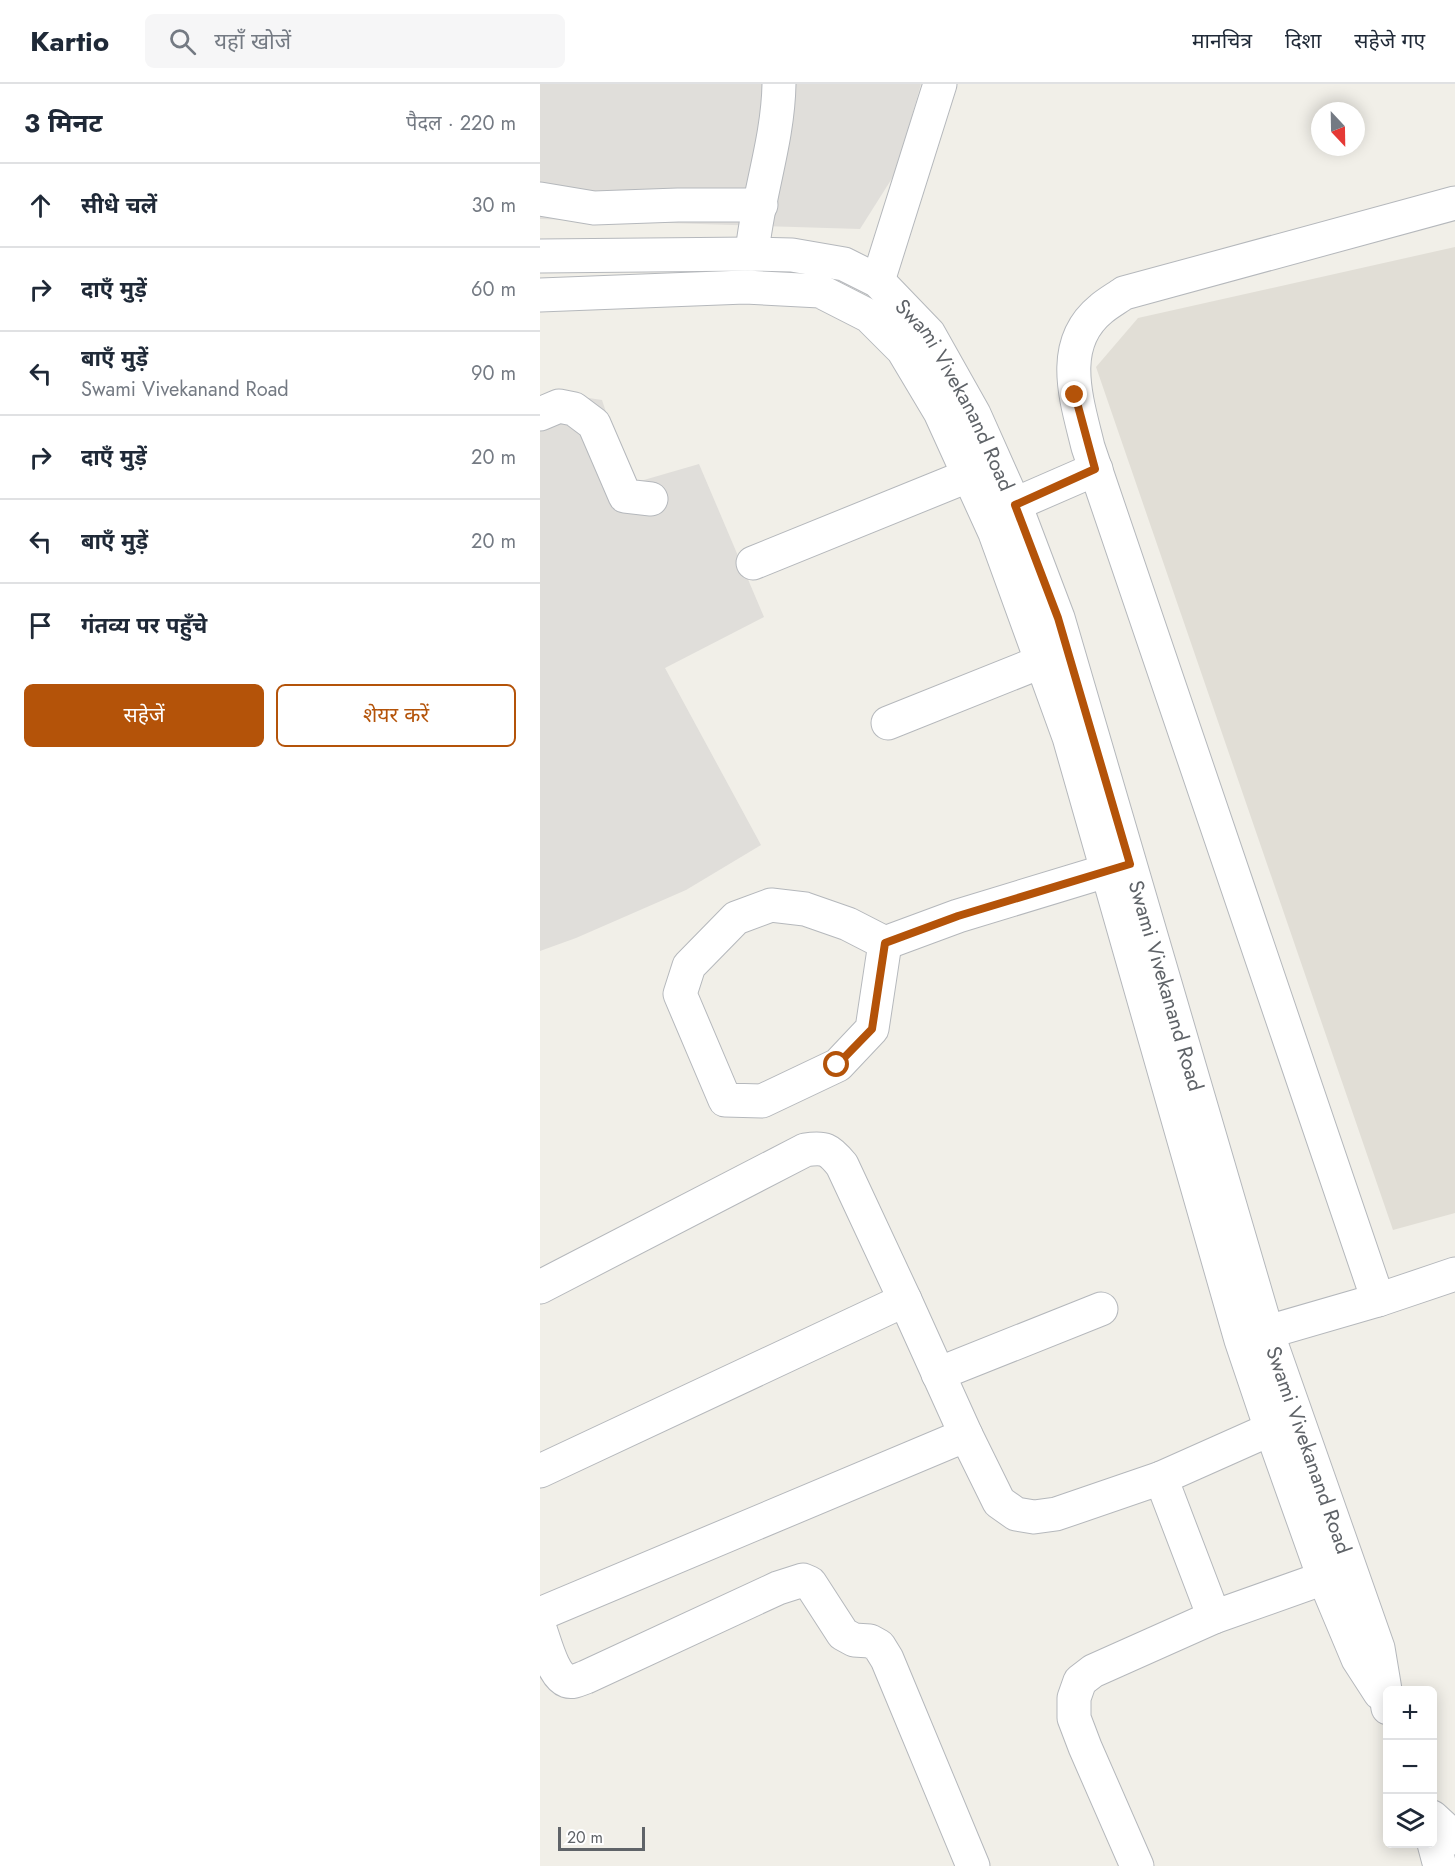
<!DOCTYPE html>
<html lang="hi">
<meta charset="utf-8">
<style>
body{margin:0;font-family:Jost,"Noto Sans Devanagari",sans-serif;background:#f6f6f7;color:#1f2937}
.controls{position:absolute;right:18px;bottom:18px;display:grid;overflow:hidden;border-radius:9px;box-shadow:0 3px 15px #0003}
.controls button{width:54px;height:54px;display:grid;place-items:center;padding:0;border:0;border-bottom:2px solid #e0e1e3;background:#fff;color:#1f2937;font:30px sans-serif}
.compass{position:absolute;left:771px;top:18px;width:54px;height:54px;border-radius:50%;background:#fff;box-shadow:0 3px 15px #0003;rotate:158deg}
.scale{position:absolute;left:18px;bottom:15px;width:87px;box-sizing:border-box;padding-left:6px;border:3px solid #5f6368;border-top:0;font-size:16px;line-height:21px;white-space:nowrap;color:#5f6368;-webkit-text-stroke:4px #fff;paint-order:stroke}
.stop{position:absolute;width:18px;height:18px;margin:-14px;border:4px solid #b45309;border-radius:50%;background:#fff}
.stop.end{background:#b45309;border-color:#fff;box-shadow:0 2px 6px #0008}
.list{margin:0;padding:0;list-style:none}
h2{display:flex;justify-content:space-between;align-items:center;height:78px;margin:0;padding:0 24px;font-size:26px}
h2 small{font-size:20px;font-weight:400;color:#747a83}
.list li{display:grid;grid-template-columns:39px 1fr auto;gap:18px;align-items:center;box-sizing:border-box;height:84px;padding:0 24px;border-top:2px solid #e0e1e3}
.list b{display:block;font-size:22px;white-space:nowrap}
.list p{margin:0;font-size:20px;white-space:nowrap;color:#747a83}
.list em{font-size:20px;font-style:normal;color:#747a83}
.actions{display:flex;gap:12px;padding:18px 24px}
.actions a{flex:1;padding:14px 0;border:2px solid #b45309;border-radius:9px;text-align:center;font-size:21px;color:#b45309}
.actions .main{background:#b45309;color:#fff}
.icon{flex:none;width:33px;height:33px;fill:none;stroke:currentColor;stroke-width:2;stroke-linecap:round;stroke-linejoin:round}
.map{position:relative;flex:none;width:915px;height:1782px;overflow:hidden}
header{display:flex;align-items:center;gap:36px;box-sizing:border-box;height:84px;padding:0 30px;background:#fff;border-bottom:2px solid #e0e1e3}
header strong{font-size:28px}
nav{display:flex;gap:33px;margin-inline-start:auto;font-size:21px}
.search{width:420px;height:54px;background:#f6f6f7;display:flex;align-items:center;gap:15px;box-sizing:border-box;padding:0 21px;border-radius:9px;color:#747a83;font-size:22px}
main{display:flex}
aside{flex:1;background:#fff}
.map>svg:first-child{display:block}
</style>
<header>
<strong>Kartio</strong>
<div class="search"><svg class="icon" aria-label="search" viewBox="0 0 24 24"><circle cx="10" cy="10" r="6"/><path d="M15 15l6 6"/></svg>यहाँ खोजें</div>
<nav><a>मानचित्र</a><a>दिशा</a><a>सहेजे गए</a></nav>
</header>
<main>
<aside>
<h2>3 मिनट<small>पैदल · 220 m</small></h2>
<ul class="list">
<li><svg class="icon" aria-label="ahead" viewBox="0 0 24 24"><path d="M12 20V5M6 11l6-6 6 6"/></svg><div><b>सीधे चलें</b></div><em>30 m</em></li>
<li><svg class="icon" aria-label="right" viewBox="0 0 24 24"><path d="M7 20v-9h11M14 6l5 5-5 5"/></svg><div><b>दाएँ मुड़ें</b></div><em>60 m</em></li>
<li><svg class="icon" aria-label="left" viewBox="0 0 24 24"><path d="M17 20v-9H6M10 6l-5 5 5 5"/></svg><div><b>बाएँ मुड़ें</b><p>Swami Vivekanand Road</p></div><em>90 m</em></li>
<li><svg class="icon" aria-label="right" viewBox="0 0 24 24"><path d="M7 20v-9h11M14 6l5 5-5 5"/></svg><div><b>दाएँ मुड़ें</b></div><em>20 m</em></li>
<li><svg class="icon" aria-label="left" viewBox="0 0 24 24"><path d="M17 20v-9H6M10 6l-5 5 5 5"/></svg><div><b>बाएँ मुड़ें</b></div><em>20 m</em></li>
<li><svg class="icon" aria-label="arrive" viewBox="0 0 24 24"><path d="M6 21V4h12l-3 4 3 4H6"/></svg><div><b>गंतव्य पर पहुँचे</b></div></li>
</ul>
<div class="actions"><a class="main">सहेजें</a><a>शेयर करें</a></div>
</aside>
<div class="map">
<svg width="915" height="1782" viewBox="0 0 915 1782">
<rect width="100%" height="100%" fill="#f1efe8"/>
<!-- industrial -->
<g fill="#e0deda">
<polygon points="0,0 381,0 356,88 320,145 0,135"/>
<polygon points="16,309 62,316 90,400 159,380 224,533 125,584 221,761 146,806 36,854 0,867 0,315"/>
</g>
<!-- education -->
<polygon fill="#e1ded6" points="915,163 915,1129 853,1146 556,283 598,234"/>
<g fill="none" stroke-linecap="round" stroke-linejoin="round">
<!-- minor casing -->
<g stroke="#b5b8bc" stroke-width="35">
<g id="minor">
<polyline points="0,115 54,124 138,121 221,121"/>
<path d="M212 170C217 113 238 58 239 0"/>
<path id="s1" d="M0 172 212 170 252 171 304 180 338 197 389 250 434 330 479 431 518 534 727 1248 838 1564 848 1624"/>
<polyline points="338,197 400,0"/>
<polyline points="0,211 205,203 280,207 329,232 363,266 400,328 455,449 529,653 701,1256 731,1345 784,1494 818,1575 840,1609"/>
<polyline points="0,330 19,322 34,325 54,340 85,412 111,415"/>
<polyline points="455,429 556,385"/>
<polyline points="213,479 430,391"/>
<polyline points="348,639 523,569"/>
<polygon points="231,821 265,825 308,840 345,859 332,945 298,981 222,1017 185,1016 140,910 149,882 196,834"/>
<polyline points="345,859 418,832 589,780"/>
<path d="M0 1203 265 1066C285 1063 289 1065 302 1081L365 1216"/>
<path d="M838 1216 548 363C537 317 517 261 561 225 568 219 577 214 584 209L915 119"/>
<polyline points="707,1254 838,1216 915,1190"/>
<polyline points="398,1290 561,1225"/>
<polyline points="0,1387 365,1216 426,1351"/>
<polyline points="621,1394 731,1345"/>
<polyline points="0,1530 426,1351 459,1418 476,1430 494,1433 516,1430 621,1394 674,1533 784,1494"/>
<path d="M0 1545C5 1558 13 1592 27 1597 33 1599 40 1595 46 1593L238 1504 263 1496 270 1499 303 1550 314 1556 330 1557 339 1562 347 1575 433 1782"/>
<polyline points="892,1733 915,1754"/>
<polyline points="892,1752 900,1782"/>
<polyline points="597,1782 545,1663 534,1634 534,1614 540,1597 553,1587 674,1533"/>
</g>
</g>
<!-- minor -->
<use href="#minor" stroke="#fff" stroke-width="33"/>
</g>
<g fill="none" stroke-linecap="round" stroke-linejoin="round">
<!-- route -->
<polyline stroke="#b45309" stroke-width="8" points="297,981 332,945 345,859 418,832 590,780 518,534 475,421 555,385 535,311"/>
</g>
<g text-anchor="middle" stroke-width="5" stroke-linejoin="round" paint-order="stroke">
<!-- street labels -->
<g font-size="21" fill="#5f6368" stroke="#fff">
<text dy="7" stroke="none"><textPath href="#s1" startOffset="482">Swami Vivekanand Road</textPath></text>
<text dy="7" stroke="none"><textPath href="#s1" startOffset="1112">Swami Vivekanand Road</textPath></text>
<text dy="7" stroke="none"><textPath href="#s1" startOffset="1598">Swami Vivekanand Road</textPath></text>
</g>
</g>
</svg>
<div class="controls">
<button>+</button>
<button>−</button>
<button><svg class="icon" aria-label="layers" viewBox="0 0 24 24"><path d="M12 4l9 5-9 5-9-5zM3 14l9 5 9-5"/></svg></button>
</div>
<svg class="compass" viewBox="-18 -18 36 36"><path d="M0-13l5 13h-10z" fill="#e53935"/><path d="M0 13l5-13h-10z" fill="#747a83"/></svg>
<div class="scale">20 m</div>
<div class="stop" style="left:297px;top:981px"></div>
<div class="stop end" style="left:535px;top:311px"></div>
</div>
</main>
